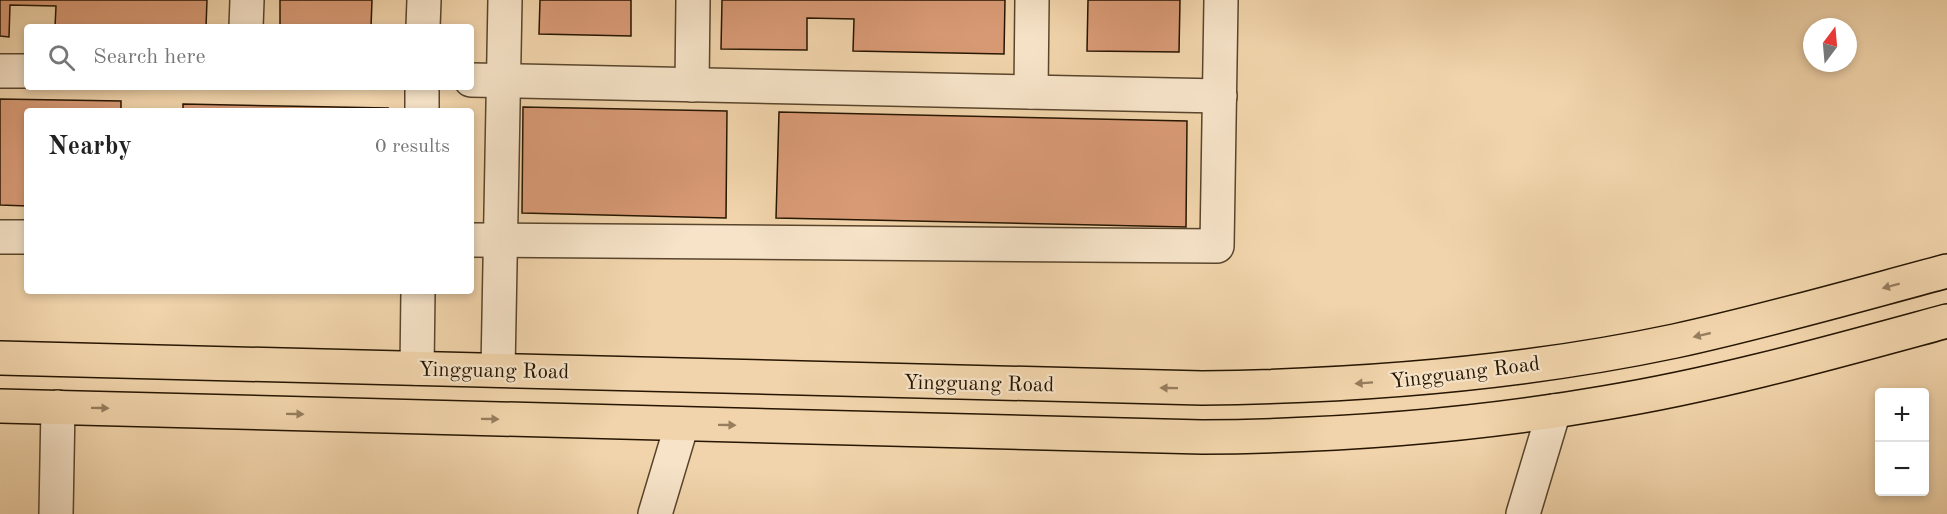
<!DOCTYPE html>
<meta charset="utf-8">
<style>
body{margin:0;font-family:"Old Standard TT",serif;background:#f2f2f2;color:#222}
.controls{position:absolute;right:18px;bottom:18px;display:grid;overflow:hidden;border-radius:6px;box-shadow:0 3px 9px #0003}
.controls button{width:54px;height:54px;display:grid;place-items:center;padding:0;border:0;border-bottom:2px solid #e0e0e0;background:#fff;color:#222;font:30px sans-serif}
.compass{position:absolute;left:1803px;top:18px;width:54px;height:54px;border-radius:50%;background:#fff;box-shadow:0 3px 9px #0003;rotate:16deg}
.list{margin:0;padding:0;list-style:none}
h2{display:flex;justify-content:space-between;align-items:center;height:78px;margin:0;padding:0 24px;font-size:26px}
h2 small{font-size:20px;font-weight:400;color:#767676}
.icon{flex:none;width:33px;height:33px;fill:none;stroke:currentColor;stroke-width:2;stroke-linecap:round;stroke-linejoin:round}
.map{position:relative;flex:none;width:1947px;height:514px;overflow:hidden}
.search{position:absolute;background:#fff;box-shadow:0 3px 9px #0003;left:24px;top:24px;width:450px;height:66px;display:flex;align-items:center;gap:15px;box-sizing:border-box;padding:0 21px;border-radius:6px;color:#767676;font-size:22px}
.panel{position:absolute;background:#fff;box-shadow:0 3px 9px #0003;left:24px;top:108px;width:450px;height:186px;border-radius:6px}
.map>svg:first-child{display:block}
</style>
<div class="map">
<svg width="1947" height="514" viewBox="0 0 1947 514">
<rect width="100%" height="100%" fill="#f1d4ab"/>
<filter id="stains"><feTurbulence type="fractalNoise" baseFrequency=".00333" numOctaves="4"/><feColorMatrix values="0 0 0 0 .2 0 0 0 0 .09 0 0 0 0 .02 0 0 0 .5 -.17"/></filter>
<radialGradient id="worn" r=".72"><stop offset=".6" stop-color="#630" stop-opacity="0"/><stop offset="1" stop-color="#630" stop-opacity=".3"/></radialGradient>
<!-- building -->
<g fill="#d89a75" stroke="#261501" stroke-width="1.5">
<polygon points="0,0 207,0 206,27 55,27 56,6 10,5 9,37 0,36"/>
<polygon points="280,0 372,0 371,27 280,27"/>
<polygon points="540,0 631,0 631,36 539,34"/>
<polygon points="722,0 1005,0 1004,54 853,51 854,19 807,18 807,50 721,49"/>
<polygon points="1088,0 1180,0 1179,52 1087,51"/>
<polygon points="0,99 121,101 121,111 27,111 27,206 0,205"/>
<polygon points="183,104 388,108 387,111 183,111"/>
<polygon points="523,107 727,111 726,218 522,213"/>
<polygon points="779,112 1187,121 1186,227 776,218"/>
</g>
<g fill="none" stroke-linecap="round" stroke-linejoin="round">
<!-- minor casing -->
<g stroke="#59452c" stroke-width="36">
<g id="minor">
<polyline points="246,27 247,0"/>
<polyline points="423,27 424,0"/>
<polyline points="0,71 27,71"/>
<polyline points="471,80 1220,96"/>
<polyline points="692,85 693,0"/>
<polyline points="1031,92 1032,0"/>
<polyline points="422,111 422,87"/>
<polyline points="0,237 27,237"/>
<polyline points="471,240 1217,246 1221,0"/>
<polyline points="417,368 418,291"/>
<polyline points="498,370 505,0"/>
<polyline points="56,514 58,407"/>
<polyline points="655,514 682,424"/>
<polyline points="1523,514 1554,411"/>
</g>
</g>
<!-- major casing -->
<g stroke="#261501" stroke-width="36">
<g id="major">
<path d="M0 358 1202 388C1361 386 1519 374 1675 341 1767 321 1857 295 1947 271"/>
<path d="M0 406 1202 437C1337 436 1471 426 1604 403 1720 384 1833 352 1947 321"/>
</g>
</g>
<!-- minor -->
<use href="#minor" stroke="#f6e3c8" stroke-width="33"/>
<!-- major -->
<use href="#major" stroke="#f1d4ab" stroke-width="33"/>
</g>
<!-- one-way arrows -->
<defs><path id="oneway-solid" d="M-6-.8H1V-3.2L6.5 0L1 3.2V.8H-6Z" transform="scale(1.5)"/></defs>
<g fill="#967e5e">
<use href="#oneway-solid" transform="translate(1891 286) rotate(165)"/>
<use href="#oneway-solid" transform="translate(1702 335) rotate(167)"/>
<use href="#oneway-solid" transform="translate(1364 383) rotate(176)"/>
<use href="#oneway-solid" transform="translate(1169 388) rotate(-179)"/>
<use href="#oneway-solid" transform="translate(100 408) rotate(1)"/>
<use href="#oneway-solid" transform="translate(295 414) rotate(1)"/>
<use href="#oneway-solid" transform="translate(490 419) rotate(1)"/>
<use href="#oneway-solid" transform="translate(727 425) rotate(1)"/>
</g>
<g text-anchor="middle" stroke-width="4.5" stroke-linejoin="round" paint-order="stroke">
<!-- street labels -->
<g font-size="21" fill="#261501" stroke="#f6e3c8">
<text transform="translate(494 370) rotate(1)" y="7">Yingguang Road</text>
<text transform="translate(1465 372) rotate(-7)" y="7">Yingguang Road</text>
<text transform="translate(979 383) rotate(1)" y="7">Yingguang Road</text>
</g>
</g>
<rect width="100%" height="100%" filter="url(#stains)"/>
<rect width="100%" height="100%" fill="url(#worn)"/>
</svg>
<div class="controls">
<button>+</button>
<button>−</button>
</div>
<svg class="compass" viewBox="-18 -18 36 36"><path d="M0-13l5 13h-10z" fill="#e53935"/><path d="M0 13l5-13h-10z" fill="#767676"/></svg>
<div class="search"><svg class="icon" aria-label="search" viewBox="0 0 24 24"><circle cx="10" cy="10" r="6"/><path d="M15 15l6 6"/></svg>Search here</div>
<section class="panel">
<h2>Nearby<small>0 results</small></h2>
<ul class="list">
</ul>
</section>
</div>
